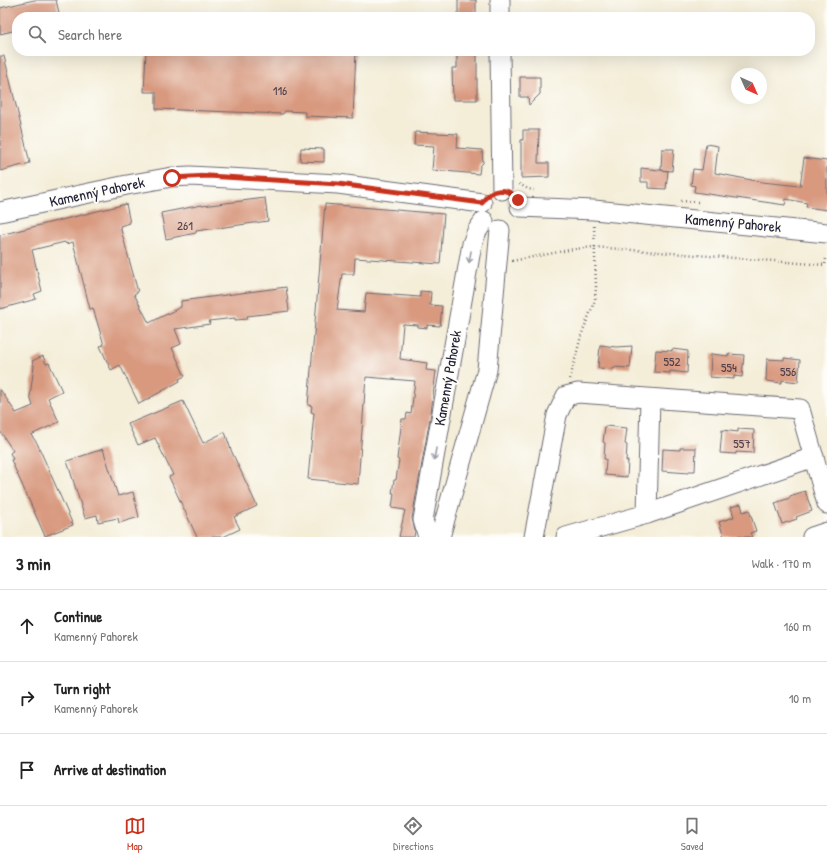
<!DOCTYPE html>
<meta charset="utf-8">
<style>
body{margin:0;font-family:"Patrick Hand",sans-serif;background:#f2f2f2;color:#222}
.compass{position:absolute;left:731px;top:68px;width:36px;height:36px;border-radius:50%;background:#fff;box-shadow:0 4px 16px #0002;rotate:135deg}
.stop{position:absolute;width:12px;height:12px;margin:-9px;border:3px solid #c8321e;border-radius:50%;background:#fff}
.stop.end{background:#c8321e;border-color:#fff;box-shadow:0 1px 4px #0008}
.list{margin:0;padding:0;list-style:none}
h2{display:flex;justify-content:space-between;align-items:center;height:52px;margin:0;padding:0 16px;font-size:17px}
h2 small{font-size:13px;font-weight:400;color:#767676}
.list li{display:grid;grid-template-columns:26px 1fr auto;gap:12px;align-items:center;box-sizing:border-box;height:72px;padding:0 16px;border-top:1px solid #e0e0e0}
.list b{display:block;font-size:15px;white-space:nowrap}
.list p{margin:0;font-size:13px;white-space:nowrap;color:#767676}
.list em{font-size:13px;font-style:normal;color:#767676}
.icon{flex:none;width:22px;height:22px;fill:none;stroke:currentColor;stroke-width:2;stroke-linecap:round;stroke-linejoin:round}
.map{position:relative;flex:none;width:827px;height:537px;overflow:hidden}
.search{position:absolute;background:#fff;box-shadow:0 4px 16px #0002;left:12px;right:12px;top:12px;height:44px;display:flex;align-items:center;gap:10px;box-sizing:border-box;padding:0 14px;border-radius:16px;color:#767676;font-size:15px}
.sheet{height:268px;background:#fff}
nav{display:flex;justify-content:space-around;align-items:center;box-sizing:border-box;height:56px;border-top:1px solid #e0e0e0;background:#fff;font-size:11px;color:#767676}
nav a{display:grid;justify-items:center;gap:2px}
nav .on{color:#c8321e}
.map>svg:first-child{display:block}
</style>
<div class="map">
<svg width="827" height="537" viewBox="0 0 827 537">
<rect width="100%" height="100%" fill="#fdfcf7"/>
<filter id="ink" filterUnits="userSpaceOnUse"><feTurbulence type="fractalNoise" baseFrequency=".025" numOctaves="2"/><feDisplacementMap in="SourceGraphic" scale="8" xChannelSelector="R" yChannelSelector="G"/><feConvolveMatrix kernelMatrix="1 2 1 2 8 2 1 2 1" color-interpolation-filters="sRGB"/></filter>
<filter id="wash" filterUnits="userSpaceOnUse"><feTurbulence type="fractalNoise" baseFrequency=".012" numOctaves="4" result="noise"/><feDisplacementMap in="SourceGraphic" scale="16" xChannelSelector="R" yChannelSelector="G"/><feGaussianBlur stdDeviation="0.9" result="paint"/><feColorMatrix in="noise" values="0 0 0 0 0 0 0 0 0 0 0 0 0 0 0 0 0 1.4 0 .05"/><feComposite in="paint" operator="in"/></filter>
<g filter="url(#wash)">
<rect width="100%" height="100%" fill="#f4eed9"/>
<g id="blocks">
<!-- building -->
<g fill="#d8997f">
<polygon points="34,0 56,0 60,17 17,17 17,30 0,34 0,8"/>
<rect x="458" y="0" width="18" height="17"/>
<polygon points="146,51 356,51 353,118 305,116 305,112 285,111 283,114 156,109 156,92 144,92"/>
<polygon points="457,51 477,51 477,100 453,100 452,68 457,68"/>
<polygon points="0,56 4,56 30,163 0,171"/>
<polygon points="520,77 540,77 540,94 529,105 528,97 520,97"/>
<polygon points="523,130 539,130 538,163 549,163 549,177 521,178 521,140 523,140"/>
<polygon points="415,132 458,134 457,148 482,150 483,163 480,166 479,174 432,170 434,146 414,145"/>
<polygon points="706,144 718,146 715,173 762,182 800,186 804,158 827,161 827,210 806,207 807,203 786,199 785,205 694,192 695,186 691,185 693,169 702,170"/>
<polygon points="301,148 324,149 324,162 300,161"/>
<polygon points="662,149 674,149 672,171 661,170"/>
<polygon points="641,168 668,171 666,189 648,188 648,182 641,182"/>
<polygon points="265,198 268,221 196,231 196,233 166,239 161,213 202,205 202,206"/>
<polygon points="126,204 130,223 120,226 138,292 134,294 149,323 181,307 181,301 286,287 289,311 247,316 248,319 235,320 235,318 209,321 210,324 175,329 181,344 172,348 185,376 179,379 180,381 139,404 120,365 111,370 100,346 104,345 93,308 90,309 73,242 66,244 65,242 32,250 42,291 34,294 36,299 0,309 0,235"/>
<polygon points="325,204 444,214 440,264 355,258 354,274 342,274 337,310 364,312 366,293 420,297 420,291 431,292 430,305 442,306 440,326 427,325 427,328 418,327 418,325 403,324 400,359 427,363 426,370 436,371 431,413 412,518 415,531 414,537 399,537 405,510 392,508 394,493 392,493 394,480 396,480 399,460 397,459 402,419 406,419 407,413 411,414 415,381 366,377 358,484 308,479 314,413 311,412 312,406 308,405"/>
<polygon points="600,345 616,347 632,346 630,368 614,367 614,369 598,368"/>
<polygon points="672,349 688,351 687,373 670,371 670,373 654,372 656,350 672,351"/>
<polygon points="711,354 728,356 728,354 744,355 742,377 734,376 734,379 710,377"/>
<polygon points="43,356 46,364 49,363 62,391 48,398 59,422 31,435 37,443 73,525 45,536 11,460 13,459 10,453 13,451 0,431 0,389 16,413 33,406 30,396 34,366 32,361"/>
<polygon points="784,358 800,360 798,382 782,380 782,383 766,381 767,359 784,360"/>
<polygon points="183,401 203,443 225,432 231,450 257,506 234,517 240,529 223,537 197,537 169,477 173,475 155,438 138,445 128,424"/>
<polygon points="605,426 627,428 625,444 627,445 626,461 628,461 627,477 605,475 606,459 604,459 605,443 603,442"/>
<polygon points="738,429 754,430 753,453 736,452 736,454 720,453 722,430 738,432"/>
<polygon points="680,448 696,448 695,471 689,471 689,473 662,471 663,449 680,450"/>
<polygon points="103,449 118,496 133,492 139,517 119,523 118,518 98,522 97,515 85,518 67,461"/>
<polygon points="805,491 812,511 796,517 797,519 782,524 775,503 790,498 790,496"/>
<polygon points="741,504 743,512 749,510 756,531 750,533 752,537 741,537 741,536 724,537 719,522 734,517 731,507"/>
</g>
</g>
</g>
<g filter="url(#ink)">
<use href="#blocks" fill-opacity="0" stroke="#6c6972" stroke-width="1"/>
<g fill="none" stroke-linecap="round" stroke-linejoin="round">
<!-- minor casing -->
<g stroke="#6c6972" stroke-width="21">
<g id="minor">
<polyline points="500,0 500,17"/>
<polyline points="500,51 502,190"/>
<polyline points="520,207 594,210 827,233"/>
<polyline points="0,212 127,185 172,177 190,176 338,184 482,203"/>
<polyline points="647,514 650,399"/>
<polyline points="428,537 423,520 472,244 477,231 484,221"/>
<polyline points="440,537 487,370 500,230"/>
<polyline points="534,537 557,415 566,396 578,393 800,409 827,504"/>
<polyline points="566,537 647,514 814,457"/>
<polyline points="812,537 827,532"/>
</g>
</g>
<!-- path -->
<g stroke="#6c6972" stroke-width="2.5" stroke-dasharray="1 3" stroke-linecap="butt">
<polyline points="519,184 528,189 534,190"/>
<polyline points="681,201 698,202"/>
<polyline points="512,261 574,249 594,247 825,265 826,259 827,258"/>
<polyline points="570,379 581,336 595,300 596,287 594,226"/>
</g>
<!-- minor -->
<use href="#minor" stroke="#fff" stroke-width="19"/>
</g>
<!-- one-way arrows -->
<defs><path id="oneway-shaft" d="M-6 0H5M1.5-3L5.5 0L1.5 3" fill="none" stroke-width="1.6" stroke-linecap="round" stroke-linejoin="round"/></defs>
<g stroke="#9c9ca7">
<use href="#oneway-shaft" transform="translate(470 257) rotate(100)"/>
<use href="#oneway-shaft" transform="translate(435 454) rotate(100)"/>
</g>
</g>
<g fill="none" stroke-linecap="round" stroke-linejoin="round" filter="url(#ink)">
<!-- route -->
<path stroke="#c8321e" stroke-width="5" d="M172 178 208 176 338 184 482 203C490 188 508 186 518 200"/>
</g>
<g text-anchor="middle" stroke-width="4" stroke-linejoin="round" paint-order="stroke">
<!-- number labels -->
<g font-size="13" fill="#50404c">
<text x="280" y="95">116</text>
<text x="185" y="230">261</text>
<text x="672" y="366">552</text>
<text x="729" y="372">554</text>
<text x="788" y="376">556</text>
<text x="742" y="448">557</text>
</g>
<!-- street labels -->
<g font-size="15" fill="#22223b" stroke="#fdfcf7">
<text transform="translate(97 192) rotate(-12)" y="5">Kamenný Pahorek</text>
<text transform="translate(733 223) rotate(5)" y="5">Kamenný Pahorek</text>
<text transform="translate(448 378) rotate(-80)" y="5">Kamenný Pahorek</text>
</g>
</g>
</svg>
<svg class="compass" viewBox="-18 -18 36 36"><path d="M0-13l5 13h-10z" fill="#e53935"/><path d="M0 13l5-13h-10z" fill="#767676"/></svg>
<div class="stop" style="left:172px;top:178px"></div>
<div class="stop end" style="left:518px;top:200px"></div>
<div class="search"><svg class="icon" aria-label="search" viewBox="0 0 24 24"><circle cx="10" cy="10" r="6"/><path d="M15 15l6 6"/></svg>Search here</div>
</div>
<section class="sheet">
<h2>3 min<small>Walk · 170 m</small></h2>
<ul class="list">
<li><svg class="icon" aria-label="ahead" viewBox="0 0 24 24"><path d="M12 20V5M6 11l6-6 6 6"/></svg><div><b>Continue</b><p>Kamenný Pahorek</p></div><em>160 m</em></li>
<li><svg class="icon" aria-label="right" viewBox="0 0 24 24"><path d="M7 20v-9h11M14 6l5 5-5 5"/></svg><div><b>Turn right</b><p>Kamenný Pahorek</p></div><em>10 m</em></li>
<li><svg class="icon" aria-label="arrive" viewBox="0 0 24 24"><path d="M6 21V4h12l-3 4 3 4H6"/></svg><div><b>Arrive at destination</b></div></li>
</ul>
</section>
<nav>
<a class="on"><svg class="icon" aria-label="map" viewBox="0 0 24 24"><path d="M3 6l6-2 6 2 6-2v14l-6 2-6-2-6 2zM9 4v14M15 6v14"/></svg>Map</a>
<a><svg class="icon" aria-label="directions" viewBox="0 0 24 24"><path d="M12 3l9 9-9 9-9-9zM9 14v-3h6M13 9l2 2-2 2"/></svg>Directions</a>
<a><svg class="icon" aria-label="saved" viewBox="0 0 24 24"><path d="M7 4h10v16l-5-4-5 4z"/></svg>Saved</a>
</nav>
